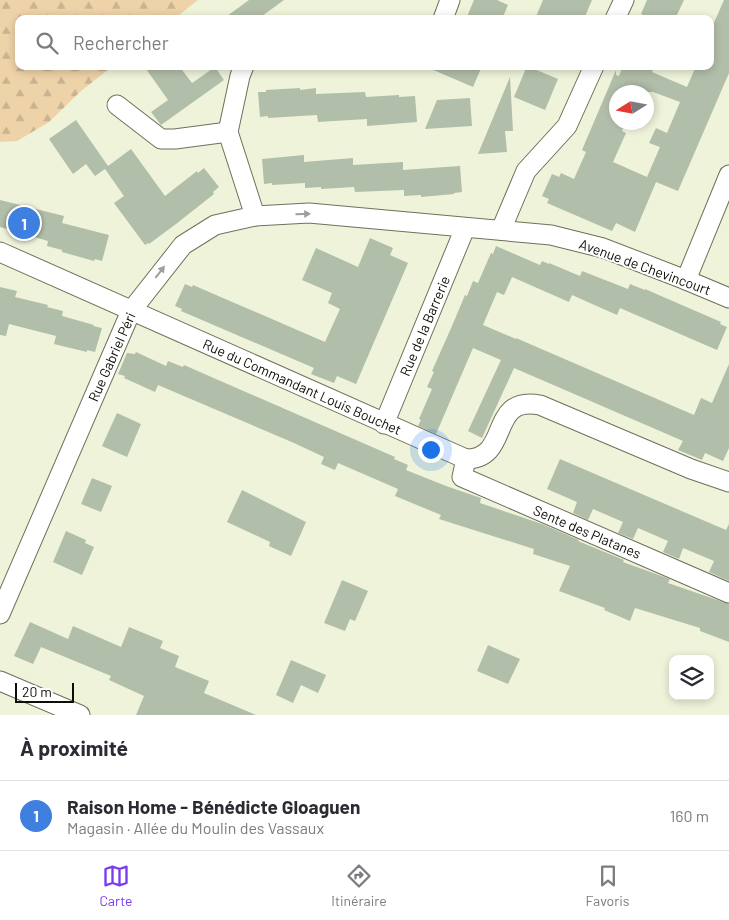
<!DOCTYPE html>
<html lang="fr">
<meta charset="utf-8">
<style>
body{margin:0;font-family:Barlow,sans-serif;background:#f7f7f7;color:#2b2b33}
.controls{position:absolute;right:15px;bottom:15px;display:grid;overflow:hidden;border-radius:10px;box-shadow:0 2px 8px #0003}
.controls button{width:45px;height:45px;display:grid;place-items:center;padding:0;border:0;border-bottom:1px solid #e1e1e2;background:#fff;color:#2b2b33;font:25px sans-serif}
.compass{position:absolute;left:609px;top:85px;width:45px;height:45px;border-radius:50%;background:#fff;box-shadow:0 2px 8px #0003;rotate:259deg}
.scale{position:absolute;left:15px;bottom:12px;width:59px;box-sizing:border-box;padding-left:5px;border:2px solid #0d0e06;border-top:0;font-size:14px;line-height:18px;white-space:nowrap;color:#0d0e06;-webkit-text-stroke:4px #fff;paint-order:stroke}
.you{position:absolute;left:430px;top:449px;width:18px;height:18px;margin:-12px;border:4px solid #fff;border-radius:50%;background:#1a73e8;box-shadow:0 0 0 8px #1a73e833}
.badge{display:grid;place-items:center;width:32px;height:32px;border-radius:50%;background:#7c3aed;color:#fff;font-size:16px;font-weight:700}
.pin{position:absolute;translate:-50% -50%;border:2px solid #fff;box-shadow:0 1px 5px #0006}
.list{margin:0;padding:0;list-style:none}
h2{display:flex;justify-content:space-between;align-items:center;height:65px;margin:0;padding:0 20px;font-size:21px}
h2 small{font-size:16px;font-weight:400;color:#7c7c81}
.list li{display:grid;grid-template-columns:32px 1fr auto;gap:15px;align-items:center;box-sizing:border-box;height:70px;padding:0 20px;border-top:1px solid #e1e1e2}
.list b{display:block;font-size:19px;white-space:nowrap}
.list p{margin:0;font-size:16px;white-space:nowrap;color:#7c7c81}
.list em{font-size:16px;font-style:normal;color:#7c7c81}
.icon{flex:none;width:28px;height:28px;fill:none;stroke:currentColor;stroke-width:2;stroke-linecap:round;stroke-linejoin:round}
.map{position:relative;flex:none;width:729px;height:715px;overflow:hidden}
.search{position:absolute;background:#fff;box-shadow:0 2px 8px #0003;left:15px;right:15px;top:15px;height:55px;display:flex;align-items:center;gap:12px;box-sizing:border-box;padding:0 18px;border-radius:10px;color:#7c7c81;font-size:19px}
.sheet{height:135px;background:#fff}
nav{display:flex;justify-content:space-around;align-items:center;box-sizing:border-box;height:70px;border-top:1px solid #e1e1e2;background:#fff;font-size:14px;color:#7c7c81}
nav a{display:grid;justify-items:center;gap:2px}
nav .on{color:#7c3aed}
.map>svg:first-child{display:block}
</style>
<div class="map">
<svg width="729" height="715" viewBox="0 0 729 715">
<defs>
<pattern id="forest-firs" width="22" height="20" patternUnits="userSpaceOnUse" patternTransform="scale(1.25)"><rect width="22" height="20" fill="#eed2a8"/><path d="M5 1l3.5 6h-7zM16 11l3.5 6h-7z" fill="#cbb38f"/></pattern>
</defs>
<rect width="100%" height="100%" fill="#eff3da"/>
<!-- forest -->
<polygon fill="url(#forest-firs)" points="0,0 198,0 174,19 19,19 19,66 113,66 81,91 49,122 17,141 0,142"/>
<!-- building -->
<g fill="#b1bea9" fill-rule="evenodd">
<polygon points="249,0 284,0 258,19 223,19"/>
<polygon points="474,0 497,0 508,5 502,19 466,19"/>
<polygon points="543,0 592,0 584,19 535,19"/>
<polygon points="647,0 684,0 675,19 651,19 641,14"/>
<path d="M724 0H729V73L678 191 656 182 635 232 616 223 612 231 547 203 549 199 542 196 552 174 559 177 561 173 574 179 586 152 582 150 616 70V75L619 76 623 66H655L652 72 687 87 696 66H710V32ZM616 92H653L680 102 667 133 656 128 649 143 660 147 647 177 613 162 626 133 622 131 626 122H616Z"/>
<polygon points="144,66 179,66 192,83 215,67 224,80 161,125 151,112 168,100"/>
<polygon points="424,66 482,66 473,87"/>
<polygon points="527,66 558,79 545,110 514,97"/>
<polygon points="510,77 513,131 505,131 507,152 478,154"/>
<polygon points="300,88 300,90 316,88 316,94 365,92 366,97 399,95 399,97 415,96 417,122 367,126 367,119 318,122 317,115 268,118 268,116 260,117 258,92 266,92 266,90"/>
<polygon points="470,98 472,126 425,129 437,100"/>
<polygon points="76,120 108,166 131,149 165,196 197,171 198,173 204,168 219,187 213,192 214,194 176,224 149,244 148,243 145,245 114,203 124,196 105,169 95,176 86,164 73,174 49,139"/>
<polygon points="304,155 304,162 353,158 353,165 403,162 403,170 460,166 462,192 454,193 454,194 421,197 421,195 404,196 404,190 355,192 354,187 321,189 321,187 305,188 305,183 272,185 272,183 264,184 262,159"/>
<polygon points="0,200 64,216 62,223 109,235 102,261 95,259 94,261 62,252 62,250 47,246 48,241 0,227"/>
<polygon points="370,238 393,248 390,255 408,263 356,384 337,376 334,383 311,374 314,368 181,311 182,309 175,306 185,284 192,287 193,285 325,342 340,309 328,303 332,293 302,280 316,248 358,267"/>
<polygon points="496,246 540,265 542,261 549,264 549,263 580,276 582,271 628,289 630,284 645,290 645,289 721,322 720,324 727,327 717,350 620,308 617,315 572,295 569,302 512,277 504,295 497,292 483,325 516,339 516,338 694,415 701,398 712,403 729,364 729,448 723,461 705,453 702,460 678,450 683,441 514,368 482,438 468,431 501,360 473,348 436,434 418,426 421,420 419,419 432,389 427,387 434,372 432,371 452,326 465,295 467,296 473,281 478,283 491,253 493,254"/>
<polygon points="0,287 17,291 15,297 48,305 47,307 63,311 62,316 94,325 93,326 102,328 95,352 87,350 87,352 54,344 56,336 9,324 6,336 0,335"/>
<polygon points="136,352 166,366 168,361 183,367 184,365 395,457 394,459 408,465 406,470 446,486 481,498 480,503 542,524 579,540 578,541 624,560 623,562 670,579 668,583 729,604 729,642 700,631 700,628 635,608 630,621 604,610 605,608 559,591 570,566 533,554 534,549 439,519 441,515 395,496 398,489 338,463 335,470 321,464 324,457 294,443 158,385 155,392 124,378 125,376 118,374 127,353 135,354"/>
<polygon points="117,413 141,424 127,457 102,446"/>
<polygon points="560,459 726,530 729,524 729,581 709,572 714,561 683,548 679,559 663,552 668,541 638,528 633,539 618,533 623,522 593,509 588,520 573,513 577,502 547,489"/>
<polygon points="92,478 112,486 101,512 81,504"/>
<polygon points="242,490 306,522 291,556 269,546 270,542 227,522"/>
<polygon points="66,531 86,540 85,543 94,547 82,575 53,562"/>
<polygon points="342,580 368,591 355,621 350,619 345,631 324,623"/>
<polygon points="30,622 68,639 73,626 121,647 129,627 163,641 160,648 179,656 175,667 209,681 204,693 256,715 136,715 144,696 109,680 111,676 41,647 33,664 14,656"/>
<polygon points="488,645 520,659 508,684 477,671"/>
<polygon points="291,660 326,675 318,693 301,685 293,703 276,695"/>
</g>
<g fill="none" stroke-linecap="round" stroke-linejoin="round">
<!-- minor casing -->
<g stroke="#6e715b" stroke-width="21">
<g id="minor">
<polyline points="443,19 450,0"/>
<polyline points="615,19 624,0"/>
<polyline points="244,66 240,76 228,132 255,216"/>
<polyline points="117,105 161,139 175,139 228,132"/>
<polyline points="501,230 526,171 567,126 594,66"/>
<path d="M0 252 466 459C512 459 487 395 540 405L691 469 729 482"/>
<polyline points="686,280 729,175"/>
<polyline points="384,424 465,228"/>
<polyline points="466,459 462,477 729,593"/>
<polyline points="0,614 131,311 183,245 215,225 255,216 309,213 551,235 603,248 686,280 729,298"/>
<polyline points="0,681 80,715"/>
</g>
</g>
<!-- minor -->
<use href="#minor" stroke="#fff" stroke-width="19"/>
</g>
<!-- one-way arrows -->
<defs><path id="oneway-solid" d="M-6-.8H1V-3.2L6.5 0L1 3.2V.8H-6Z" transform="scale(1.25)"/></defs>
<g fill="#9e9f9b">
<use href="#oneway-solid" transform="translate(303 214) rotate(-1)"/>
<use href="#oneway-solid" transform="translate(160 272) rotate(-52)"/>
</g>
<g text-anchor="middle" stroke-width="4" stroke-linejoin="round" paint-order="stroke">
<!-- street labels -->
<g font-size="14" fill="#0d0e06" stroke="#fff">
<text transform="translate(645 267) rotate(20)" y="5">Avenue de Chevincourt</text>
<text transform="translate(425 326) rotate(-67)" y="5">Rue de la Barrerie</text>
<text transform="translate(112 357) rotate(-66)" y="5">Rue Gabriel Péri</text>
<text transform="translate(302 387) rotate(24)" y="5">Rue du Commandant Louis Bouchet</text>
<text transform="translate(587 532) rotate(23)" y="5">Sente des Platanes</text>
</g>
</g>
</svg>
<div class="controls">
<button><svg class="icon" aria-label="layers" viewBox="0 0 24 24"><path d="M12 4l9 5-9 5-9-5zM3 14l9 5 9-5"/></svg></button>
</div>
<svg class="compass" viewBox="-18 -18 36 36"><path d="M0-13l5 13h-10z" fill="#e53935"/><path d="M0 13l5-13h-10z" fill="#7c7c81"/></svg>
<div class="scale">20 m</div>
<div class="you"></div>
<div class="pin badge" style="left:24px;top:223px;background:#3f7fe0">1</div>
<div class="search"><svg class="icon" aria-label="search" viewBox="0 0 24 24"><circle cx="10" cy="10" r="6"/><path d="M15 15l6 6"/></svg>Rechercher</div>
</div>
<section class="sheet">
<h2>À proximité<small></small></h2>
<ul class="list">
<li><span class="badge" style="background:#3f7fe0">1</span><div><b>Raison Home - Bénédicte Gloaguen</b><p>Magasin · Allée du Moulin des Vassaux</p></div><em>160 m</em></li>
</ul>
</section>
<nav>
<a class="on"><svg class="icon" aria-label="map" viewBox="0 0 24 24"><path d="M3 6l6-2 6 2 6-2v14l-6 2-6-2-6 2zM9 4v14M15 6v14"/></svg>Carte</a>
<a><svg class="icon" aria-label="directions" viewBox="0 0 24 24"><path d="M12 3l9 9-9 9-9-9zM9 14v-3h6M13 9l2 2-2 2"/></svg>Itinéraire</a>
<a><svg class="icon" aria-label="saved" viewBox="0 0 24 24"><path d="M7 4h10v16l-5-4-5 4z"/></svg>Favoris</a>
</nav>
